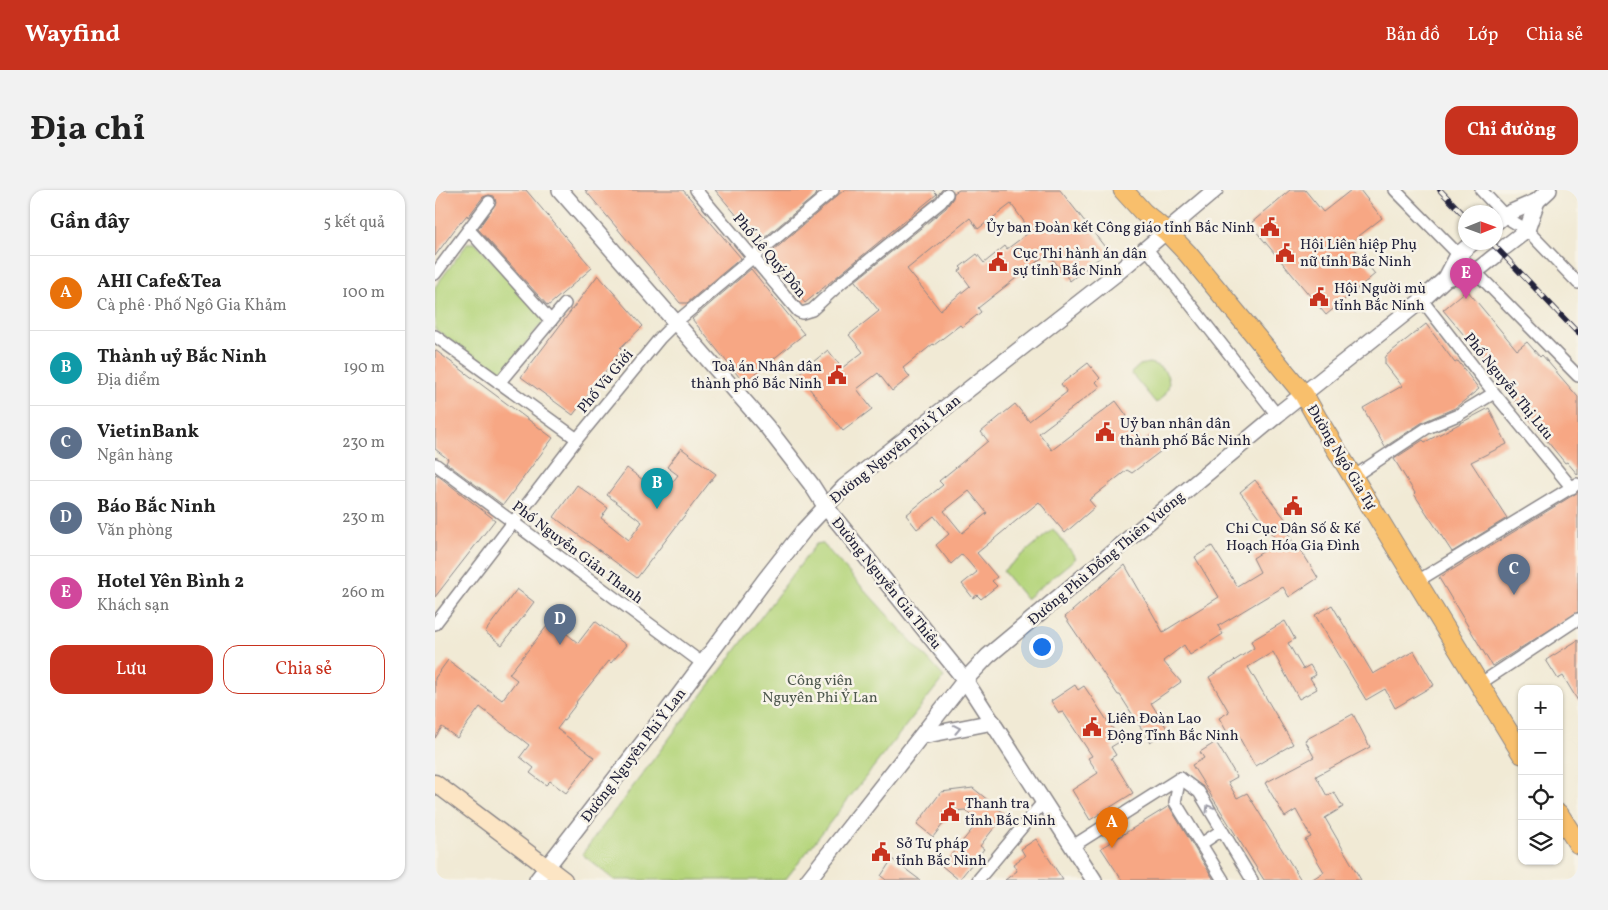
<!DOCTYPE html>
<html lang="vi">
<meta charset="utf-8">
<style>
body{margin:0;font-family:Vollkorn,serif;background:#f2f2f2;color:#222}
.controls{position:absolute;right:15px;bottom:15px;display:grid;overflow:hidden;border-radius:10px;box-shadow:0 1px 4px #0004}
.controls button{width:45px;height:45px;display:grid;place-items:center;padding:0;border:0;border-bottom:1px solid #e0e0e0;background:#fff;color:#222;font:25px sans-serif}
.compass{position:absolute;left:1023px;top:15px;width:45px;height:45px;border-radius:50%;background:#fff;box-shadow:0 1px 4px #0004;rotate:89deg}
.you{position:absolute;left:606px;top:456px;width:18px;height:18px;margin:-12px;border:4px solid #fff;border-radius:50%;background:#1a73e8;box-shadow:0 0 0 8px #1a73e833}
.badge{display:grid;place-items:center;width:32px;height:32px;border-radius:50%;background:#c8321e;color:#fff;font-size:16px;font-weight:700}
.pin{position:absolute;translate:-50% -41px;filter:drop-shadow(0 1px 2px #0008)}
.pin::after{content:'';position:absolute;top:26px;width:18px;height:15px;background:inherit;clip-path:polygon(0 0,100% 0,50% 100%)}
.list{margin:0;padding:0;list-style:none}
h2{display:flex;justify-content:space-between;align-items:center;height:65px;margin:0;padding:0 20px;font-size:21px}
h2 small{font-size:16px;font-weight:400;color:#767676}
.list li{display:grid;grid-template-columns:32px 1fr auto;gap:15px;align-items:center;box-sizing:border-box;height:75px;padding:0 20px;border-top:1px solid #e0e0e0}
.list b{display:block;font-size:19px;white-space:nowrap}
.list p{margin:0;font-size:16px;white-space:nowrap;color:#767676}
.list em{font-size:16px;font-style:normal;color:#767676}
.actions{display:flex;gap:10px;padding:15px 20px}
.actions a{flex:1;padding:11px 0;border:1px solid #c8321e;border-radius:15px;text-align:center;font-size:18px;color:#c8321e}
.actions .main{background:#c8321e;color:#fff}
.icon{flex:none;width:28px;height:28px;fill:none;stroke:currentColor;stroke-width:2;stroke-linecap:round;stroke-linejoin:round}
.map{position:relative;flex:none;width:1143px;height:690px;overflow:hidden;border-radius:15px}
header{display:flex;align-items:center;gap:30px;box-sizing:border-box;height:70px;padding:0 25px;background:#c8321e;color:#fff}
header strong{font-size:24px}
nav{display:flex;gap:28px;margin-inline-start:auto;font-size:18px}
.intro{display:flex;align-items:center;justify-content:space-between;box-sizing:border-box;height:120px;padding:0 30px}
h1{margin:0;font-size:35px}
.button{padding:12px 22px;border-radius:15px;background:#c8321e;color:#fff;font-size:18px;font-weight:700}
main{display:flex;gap:30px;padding:0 30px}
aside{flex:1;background:#fff;border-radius:15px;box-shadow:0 1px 4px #0004}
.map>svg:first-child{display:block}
</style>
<header>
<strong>Wayfind</strong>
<nav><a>Bản đồ</a><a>Lớp</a><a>Chia sẻ</a></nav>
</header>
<div class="intro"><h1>Địa chỉ</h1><a class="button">Chỉ đường</a></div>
<main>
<aside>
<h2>Gần đây<small>5 kết quả</small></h2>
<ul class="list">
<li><span class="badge" style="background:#e8710a">A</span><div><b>AHI Cafe&amp;Tea</b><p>Cà phê · Phố Ngô Gia Khảm</p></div><em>100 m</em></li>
<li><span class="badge" style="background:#0f9aa8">B</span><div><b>Thành uỷ Bắc Ninh</b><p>Địa điểm</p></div><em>190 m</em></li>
<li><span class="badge" style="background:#5c6f8a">C</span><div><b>VietinBank</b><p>Ngân hàng</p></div><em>230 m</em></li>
<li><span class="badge" style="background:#5c6f8a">D</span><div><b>Báo Bắc Ninh</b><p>Văn phòng</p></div><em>230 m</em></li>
<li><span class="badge" style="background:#d1479c">E</span><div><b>Hotel Yên Bình 2</b><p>Khách sạn</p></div><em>260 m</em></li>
</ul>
<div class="actions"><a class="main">Lưu</a><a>Chia sẻ</a></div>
</aside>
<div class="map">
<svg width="1143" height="690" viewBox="0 0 1143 690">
<rect width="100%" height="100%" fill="#f7f3e8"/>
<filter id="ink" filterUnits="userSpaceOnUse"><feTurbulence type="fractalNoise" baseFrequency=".02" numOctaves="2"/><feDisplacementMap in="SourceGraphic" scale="10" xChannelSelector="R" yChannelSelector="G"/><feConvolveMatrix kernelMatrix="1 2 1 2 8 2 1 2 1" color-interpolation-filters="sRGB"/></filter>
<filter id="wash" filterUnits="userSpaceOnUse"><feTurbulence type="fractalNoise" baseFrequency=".0096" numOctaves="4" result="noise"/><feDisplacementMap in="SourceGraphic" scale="20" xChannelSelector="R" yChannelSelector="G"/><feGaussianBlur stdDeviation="1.12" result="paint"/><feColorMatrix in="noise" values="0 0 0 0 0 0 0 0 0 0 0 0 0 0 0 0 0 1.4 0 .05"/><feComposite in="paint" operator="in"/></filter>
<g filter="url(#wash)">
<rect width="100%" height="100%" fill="#f1ead5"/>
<!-- green -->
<g fill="#b5d57c" stroke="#6c7c5c">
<polygon points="33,53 40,53 111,128 64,186 0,139 0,97"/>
<path d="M714 173C738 178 740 200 721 213L696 183 705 175Z"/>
<polygon points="618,339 641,368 591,409 568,381"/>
<polygon points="387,353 509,487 350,690 179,690 147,664 381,354"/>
</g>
<g id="blocks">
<!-- building -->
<g fill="#f7a784" fill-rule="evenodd">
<polygon points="0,0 91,0 157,78 113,116 43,39 61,13 59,6 54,5 48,7 33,27 32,25 20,39 0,66"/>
<polygon points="150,0 248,0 306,68 252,113 245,113"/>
<polygon points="280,0 379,0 382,4 328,49 322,49"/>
<polygon points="409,0 498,0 502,4 370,113 332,66"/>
<path d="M524 0H625L673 61 635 91 613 63 543 118 546 122 527 137 525 135 499 155 498 154 468 178 475 187 457 201 443 183 422 199 437 219 408 241 363 184 393 160 407 178 428 162 414 145 444 121 420 91 511 18 518 8 519 3ZM576 14 596 41 572 59 570 56 549 73 542 64 525 77 527 79 524 81 535 96 505 120 472 79 535 28 543 39Z"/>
<polygon points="855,0 870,0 888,22 916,0 925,0 947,28 915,53 940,84 891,125 815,34"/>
<polygon points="316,79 369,144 309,193 257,129"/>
<polygon points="163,85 208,136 185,158 187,159 138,225 86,187"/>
<polygon points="1032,100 1082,160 1092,152 1105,167 1107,165 1143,207 1143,285 1132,272 1130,273 1112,251 1059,184 1060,182 1008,120"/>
<polygon points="991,134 1020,173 1023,171 1044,199 1020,218 988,232 950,257 928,218 967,196 950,174 950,168 952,165"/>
<polygon points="0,160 118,248 68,315 11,273 13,269 0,259"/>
<path d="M653 173 665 188 661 192 665 197 604 243 617 260 681 211 692 226 690 228 707 251 715 246 726 261 697 283 692 280 654 310 660 317 630 343 604 312 542 363 562 387 557 391 562 396 546 409 542 405 538 408 527 394 542 382 527 364 516 374 501 355 514 344 499 326 482 339 471 325 508 295 504 291 553 251 546 242 580 214 594 231 632 202 626 194ZM534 301 552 323 527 343 509 321Z"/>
<polygon points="1054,218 1072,254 1036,272 1072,328 1017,362 979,304 980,303 959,269 988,250 990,252"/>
<polygon points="246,258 281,284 202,388 119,327 142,295 173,318 166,328 194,350 207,332 172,305 192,278 228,305 243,285 232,277"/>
<polygon points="1,284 60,330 0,407 0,286"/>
<polygon points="820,290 855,335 850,339 862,359 864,357 883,388 854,407 848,397 783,436 788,444 755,465 749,455 728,471 746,492 716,513 733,540 715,552 685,505 683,505 630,427 690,375 728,442 784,407 760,367 777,356 802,396 825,382 818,368 843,352 805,302"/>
<polygon points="1143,302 1143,422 1057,476 1004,388"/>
<polygon points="82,399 99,412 67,455 50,442"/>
<polygon points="897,415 938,484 979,461 999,495 960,518 950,499 931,510 880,425"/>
<polygon points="116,431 143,453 160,431 191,455 176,473 174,471 141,512 142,513 122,539 159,567 131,603 115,591 111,595 95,583 99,578 85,567 94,555 45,517 22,548 7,537 0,548 0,488 13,470 67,510 82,490 74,484"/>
<polygon points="850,431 860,449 853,453 868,479 875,475 881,485 875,488 882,499 864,509 838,462 813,477 858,554 820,576 799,538 792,542 784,528 794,522 774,487 819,458 816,451"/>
<polygon points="1143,450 1143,511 1128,486 1123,489 1111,470"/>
<polygon points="640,495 643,500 649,496 686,551 676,557 681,565 676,568 698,603 655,630 637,600 663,583 653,568 657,566 628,522 624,523 616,511"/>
<polygon points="918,524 935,557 881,586 892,606 899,602 908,617 890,628 926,690 876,690 889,682 870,650 876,647 861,620 850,627 830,593 879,567 870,550"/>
<polygon points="781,552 802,587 793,592 802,608 812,603 866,690 829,690 757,575 769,568 765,562"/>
<polygon points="538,598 570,624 545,656 549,659 524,690 507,676 544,631 530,620 518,621 498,647 482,634 506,602"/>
<polygon points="734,616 779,690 687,690 666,658"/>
<polygon points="601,649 628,690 570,690 582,681 578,674 590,666 586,659"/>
<polygon points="457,669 485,690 451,690 446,686"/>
</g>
</g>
</g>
<g filter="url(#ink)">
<use href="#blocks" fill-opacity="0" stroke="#8a8688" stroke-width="1"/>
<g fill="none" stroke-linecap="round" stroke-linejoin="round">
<!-- minor casing -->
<g stroke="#8a8688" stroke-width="14">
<g id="minor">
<polyline points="261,0 363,121 367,123 377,120 407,92 506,12 512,4"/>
<polyline points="960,0 1143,186"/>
<polyline points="1046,0 1072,28 1092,40 1143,93"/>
<polyline points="34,40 116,131"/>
<polyline points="712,59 842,225"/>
<polyline points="0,84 54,12"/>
<polyline points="987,110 1059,203 1137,298"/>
<polyline points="0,146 142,249"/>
<polyline points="64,193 130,114"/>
<polyline points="0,274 267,473"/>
<polyline points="918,287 992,238 1023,225 1059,203"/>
<polyline points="981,392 1142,294"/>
<polyline points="0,434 142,249 225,148 240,133 398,0"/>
<polyline points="1043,495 1143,429"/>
<polyline points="745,588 764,602 817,690"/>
<polyline points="745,588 740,612 788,690"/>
<polyline points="766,654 787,640"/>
<polyline points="638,656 745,588"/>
<polyline points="543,690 609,611"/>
</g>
</g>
<!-- tertiary casing -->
<g stroke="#8a8688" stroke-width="18">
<g id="tertiary">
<polyline points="125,0 332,237 376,294 390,316 530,490 659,690"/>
<polyline points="1060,33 1070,25 1102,11 1114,0"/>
<polyline points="1070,57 1092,40 1102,11"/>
<polyline points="1011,88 1040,82 1060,66"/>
<polyline points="487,546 558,532"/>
<polyline points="102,690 233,520 329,391 369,340 409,297 682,83 780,0"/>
<polyline points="373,690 530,490 553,466 842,225 987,110 1011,88 1023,65 1038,52"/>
</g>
</g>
<!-- secondary casing -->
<g stroke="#8a8688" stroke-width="19">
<polyline id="secondary" points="0,593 129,690"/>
</g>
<!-- primary casing -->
<g stroke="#8a8688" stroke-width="21">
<g id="primary">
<polyline points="688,0 708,22 732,42 753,64 869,205 882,228 1087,564"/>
<polyline points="1124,624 1143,654"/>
</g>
</g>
<!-- minor -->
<use href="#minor" stroke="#fff" stroke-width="11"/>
<!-- tertiary -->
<use href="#tertiary" stroke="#fff" stroke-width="15"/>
<!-- secondary -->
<use href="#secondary" stroke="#fce5c4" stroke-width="16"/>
<!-- primary -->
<use href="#primary" stroke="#f8bf6c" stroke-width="19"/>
<!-- rail casing -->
<g stroke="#22223b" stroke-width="5.5">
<g id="rail">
<polyline points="1005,0 1030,26"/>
<polyline points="1056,52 1143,143"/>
</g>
</g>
<!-- rail -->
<use href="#rail" stroke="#f7f3e8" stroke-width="4" stroke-dasharray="11" stroke-linecap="butt"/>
</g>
<!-- one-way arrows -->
<defs><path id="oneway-chevron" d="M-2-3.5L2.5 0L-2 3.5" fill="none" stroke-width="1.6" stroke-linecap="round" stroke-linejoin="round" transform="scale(1.25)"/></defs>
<g stroke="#9c9ca7">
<use href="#oneway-chevron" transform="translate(522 539) rotate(-11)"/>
<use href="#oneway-chevron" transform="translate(774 618) rotate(-121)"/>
</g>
</g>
<!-- icons -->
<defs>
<g id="civic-bare" transform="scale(1.5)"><path d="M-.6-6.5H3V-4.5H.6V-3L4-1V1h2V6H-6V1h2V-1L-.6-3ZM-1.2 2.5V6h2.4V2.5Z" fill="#c8321e" stroke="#f7f3e8" stroke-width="2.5" paint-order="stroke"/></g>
</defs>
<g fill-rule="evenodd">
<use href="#civic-bare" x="835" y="37"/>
<use href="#civic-bare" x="850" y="63"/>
<use href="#civic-bare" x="563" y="72"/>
<use href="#civic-bare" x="884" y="107"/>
<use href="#civic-bare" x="402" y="185"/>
<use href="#civic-bare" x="670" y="242"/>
<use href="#civic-bare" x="858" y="316"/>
<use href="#civic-bare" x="657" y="537"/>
<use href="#civic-bare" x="515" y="622"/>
<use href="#civic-bare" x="446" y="662"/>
</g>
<g text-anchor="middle" stroke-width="5" stroke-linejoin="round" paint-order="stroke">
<!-- poi labels -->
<g font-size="15" fill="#22223b" stroke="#f7f3e8" text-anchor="start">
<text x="820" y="42" text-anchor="end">Ủy ban Đoàn kết Công giáo tỉnh Bắc Ninh</text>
<text x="865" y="59">Hội Liên hiệp Phụ<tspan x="865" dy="17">nữ tỉnh Bắc Ninh</tspan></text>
<text x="578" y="68">Cục Thi hành án dân<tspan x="578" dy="17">sự tỉnh Bắc Ninh</tspan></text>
<text x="899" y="103">Hội Người mù<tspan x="899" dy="17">tỉnh Bắc Ninh</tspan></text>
<text x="387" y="181" text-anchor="end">Toà án Nhân dân<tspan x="387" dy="17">thành phố Bắc Ninh</tspan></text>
<text x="685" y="238">Uỷ ban nhân dân<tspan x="685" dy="17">thành phố Bắc Ninh</tspan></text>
<text x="858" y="343" text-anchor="middle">Chi Cục Dân Số &amp; Kế<tspan x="858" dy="17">Hoạch Hóa Gia Đình</tspan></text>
<text x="672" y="533">Liên Đoàn Lao<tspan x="672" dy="17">Động Tỉnh Bắc Ninh</tspan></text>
<text x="530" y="618">Thanh tra<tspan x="530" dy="17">tỉnh Bắc Ninh</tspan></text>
<text x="461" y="658">Sở Tư pháp<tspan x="461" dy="17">tỉnh Bắc Ninh</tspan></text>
</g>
<!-- street labels -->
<g font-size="15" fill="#22223b" stroke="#f7f3e8">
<text transform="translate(335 65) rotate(50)" y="5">Phố Lê Quý Đôn</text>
<text transform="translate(170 191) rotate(-50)" y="5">Phố Vũ Giới</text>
<text transform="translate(1074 196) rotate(51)" y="5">Phố Nguyễn Thị Lưu</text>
<text transform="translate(460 259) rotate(-39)" y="5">Đường Nguyên Phi Ỷ Lan</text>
<text transform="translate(907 267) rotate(59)" y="5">Đường Ngô Gia Tự</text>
<text transform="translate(143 362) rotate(37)" y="5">Phố Nguyễn Giản Thanh</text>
<text transform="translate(671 368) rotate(-40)" y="5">Đường Phù Đổng Thiên Vương</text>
<text transform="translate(452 393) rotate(51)" y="5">Đường Nguyễn Gia Thiều</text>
<text transform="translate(198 565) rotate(-53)" y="5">Đường Nguyên Phi Ỷ Lan</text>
</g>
<!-- park labels -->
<g font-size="15" fill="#4e584e" stroke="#f7f3e8">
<text x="385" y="495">Công viên<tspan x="385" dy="17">Nguyên Phi Ỷ Lan</tspan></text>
</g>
</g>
</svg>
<div class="controls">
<button>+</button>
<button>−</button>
<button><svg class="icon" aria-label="locate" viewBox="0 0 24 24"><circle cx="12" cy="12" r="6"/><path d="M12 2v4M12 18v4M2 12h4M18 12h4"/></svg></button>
<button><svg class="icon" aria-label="layers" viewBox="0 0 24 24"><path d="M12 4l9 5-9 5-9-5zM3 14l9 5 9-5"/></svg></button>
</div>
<svg class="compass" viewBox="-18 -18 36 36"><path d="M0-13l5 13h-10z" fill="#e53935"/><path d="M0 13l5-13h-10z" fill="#767676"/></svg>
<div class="you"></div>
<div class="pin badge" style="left:677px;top:658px;background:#e8710a">A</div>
<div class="pin badge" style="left:222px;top:319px;background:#0f9aa8">B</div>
<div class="pin badge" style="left:1079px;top:405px;background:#5c6f8a">C</div>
<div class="pin badge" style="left:125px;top:455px;background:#5c6f8a">D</div>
<div class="pin badge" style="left:1031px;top:109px;background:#d1479c">E</div>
</div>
</main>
